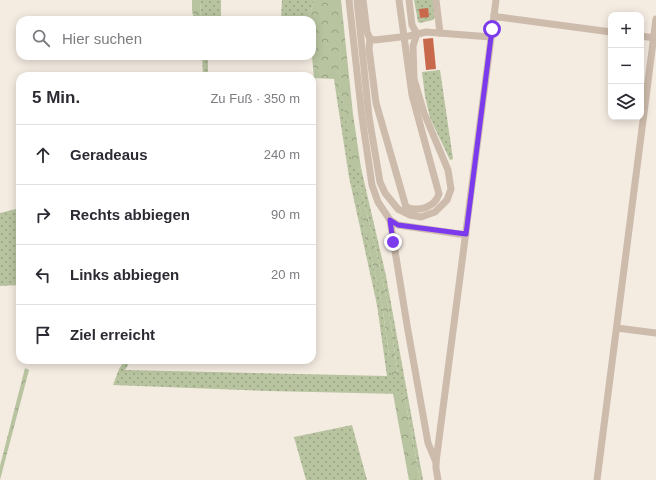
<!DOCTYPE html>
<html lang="de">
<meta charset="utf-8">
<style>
body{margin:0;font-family:Arial,sans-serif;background:#f2f2f3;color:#2b2b33}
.controls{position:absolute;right:12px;top:12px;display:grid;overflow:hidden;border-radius:8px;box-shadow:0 2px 10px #0003}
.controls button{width:36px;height:36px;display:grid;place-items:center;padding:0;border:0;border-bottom:1px solid #e1e1e2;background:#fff;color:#2b2b33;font:20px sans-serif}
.stop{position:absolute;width:12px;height:12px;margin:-9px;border:3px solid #7c3aed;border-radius:50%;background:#fff}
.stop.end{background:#7c3aed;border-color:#fff;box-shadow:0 1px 4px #0008}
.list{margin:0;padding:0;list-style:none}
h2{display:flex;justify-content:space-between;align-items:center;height:52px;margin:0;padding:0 16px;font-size:17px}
h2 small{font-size:13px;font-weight:400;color:#7c7c81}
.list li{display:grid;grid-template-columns:26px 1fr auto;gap:12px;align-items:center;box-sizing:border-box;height:60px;padding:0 16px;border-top:1px solid #e1e1e2}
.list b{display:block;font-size:15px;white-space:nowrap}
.list em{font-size:13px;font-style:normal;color:#7c7c81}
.icon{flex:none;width:22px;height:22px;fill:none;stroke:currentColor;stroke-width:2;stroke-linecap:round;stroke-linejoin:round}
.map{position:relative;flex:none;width:656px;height:480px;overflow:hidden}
.search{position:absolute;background:#fff;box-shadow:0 2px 10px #0003;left:16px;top:16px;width:300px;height:44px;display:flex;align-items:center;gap:10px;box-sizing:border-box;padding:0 14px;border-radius:12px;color:#7c7c81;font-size:15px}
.panel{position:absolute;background:#fff;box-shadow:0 2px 10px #0003;left:16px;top:72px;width:300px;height:292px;border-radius:12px}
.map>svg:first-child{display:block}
</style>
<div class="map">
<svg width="656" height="480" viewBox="0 0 656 480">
<defs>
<pattern id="grass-dots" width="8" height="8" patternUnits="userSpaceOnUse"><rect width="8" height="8" fill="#b8c4a0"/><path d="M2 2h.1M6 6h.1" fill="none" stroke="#97a083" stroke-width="1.8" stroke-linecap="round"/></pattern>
<pattern id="forest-crowns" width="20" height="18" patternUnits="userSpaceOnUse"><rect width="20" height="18" fill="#b8c4a0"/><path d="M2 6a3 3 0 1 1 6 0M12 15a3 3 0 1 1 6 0" fill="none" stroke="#97a083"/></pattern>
</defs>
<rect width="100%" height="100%" fill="#f4ebe1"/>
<!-- grass -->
<g fill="url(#grass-dots)" fill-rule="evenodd">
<polygon points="201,0 221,0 221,20 200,20"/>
<polygon points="282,0 315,0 309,15 309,20 281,20"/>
<polygon points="414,0 433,0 435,17 433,20 420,23 418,22"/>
<polygon points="202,56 208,56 208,76 203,76"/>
<polygon points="440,70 453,159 450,160 430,118 425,96 422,72"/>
<path d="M336 93 341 94 343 100 358 170 361 168 386 276 423 480H420L405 398 402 394 268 391 113 385 119 369 125 360H131L125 370 387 376 377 305 349 177ZM360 186 377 254 388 306 398 374 389 356 382 304 356 191V188Z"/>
<polygon points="20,208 20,285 0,286 0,213"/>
<polygon points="352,425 367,480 306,480 294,437"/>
</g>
<!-- forest -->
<g fill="url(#forest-crowns)">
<polygon points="192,0 201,0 200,20 194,20 192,10"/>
<polygon points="315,0 341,0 353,114 361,168 358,170 356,170 353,168 343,100 341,94 336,93 334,79 314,78 312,56 312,20 309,20 309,15"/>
<polygon points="360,186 377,254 388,306 398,374 396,378 392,377 382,304 356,192 356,188"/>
<polygon points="25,368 29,370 0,480 0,466"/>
<polygon points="393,394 402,394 405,398 420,480 409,480"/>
</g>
<!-- building -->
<g fill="#c8694b">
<polygon points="428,8 429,17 420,18 419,9"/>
<polygon points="433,38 436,69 426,70 423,39"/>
</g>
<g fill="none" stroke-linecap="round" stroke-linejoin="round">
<!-- minor -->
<g stroke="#cdbbac" stroke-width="7">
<polyline points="349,0 362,117 372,185 378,202 390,220"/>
<polyline points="357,0 369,117 380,182 385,193 398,209 410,215 421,217 435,212 447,200 451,189 448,170 424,113 414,79 413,46 417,34 412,25 409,0"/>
<path d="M363 0 367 32 370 39 369 49 376 103 406 207C419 212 434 208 439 194L412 95 399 0"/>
<polyline points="436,0 440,33"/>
<polyline points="494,15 498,17 506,18 611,32"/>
<polyline points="641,36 654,38"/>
<polyline points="370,39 375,40 409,36 426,32 491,37"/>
<polyline points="617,328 656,333"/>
<polyline points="436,462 428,443 407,325 390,220 398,225 466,235"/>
<polyline points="438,480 436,468 436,462 496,0"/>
<polyline points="597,480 656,19"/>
</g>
</g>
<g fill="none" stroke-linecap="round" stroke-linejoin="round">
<!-- route -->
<polyline stroke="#7c3aed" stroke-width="5" points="393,242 390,220 398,225 466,234 492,29"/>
</g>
</svg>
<div class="controls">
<button>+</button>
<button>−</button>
<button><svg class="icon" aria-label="layers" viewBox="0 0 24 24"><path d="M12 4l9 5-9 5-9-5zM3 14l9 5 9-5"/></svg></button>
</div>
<div class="stop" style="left:492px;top:29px"></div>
<div class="stop end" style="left:393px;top:242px"></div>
<div class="search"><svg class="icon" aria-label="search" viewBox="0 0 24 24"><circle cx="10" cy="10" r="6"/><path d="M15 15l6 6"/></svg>Hier suchen</div>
<section class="panel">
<h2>5 Min.<small>Zu Fuß · 350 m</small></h2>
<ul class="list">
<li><svg class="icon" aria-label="ahead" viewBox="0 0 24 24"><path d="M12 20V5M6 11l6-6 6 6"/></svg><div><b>Geradeaus</b></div><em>240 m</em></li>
<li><svg class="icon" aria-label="right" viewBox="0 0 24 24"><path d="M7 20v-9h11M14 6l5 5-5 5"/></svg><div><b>Rechts abbiegen</b></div><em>90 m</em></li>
<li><svg class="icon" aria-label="left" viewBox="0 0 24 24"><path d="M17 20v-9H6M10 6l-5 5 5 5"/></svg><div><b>Links abbiegen</b></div><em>20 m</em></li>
<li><svg class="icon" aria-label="arrive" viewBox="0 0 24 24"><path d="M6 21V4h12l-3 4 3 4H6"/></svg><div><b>Ziel erreicht</b></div></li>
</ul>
</section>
</div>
